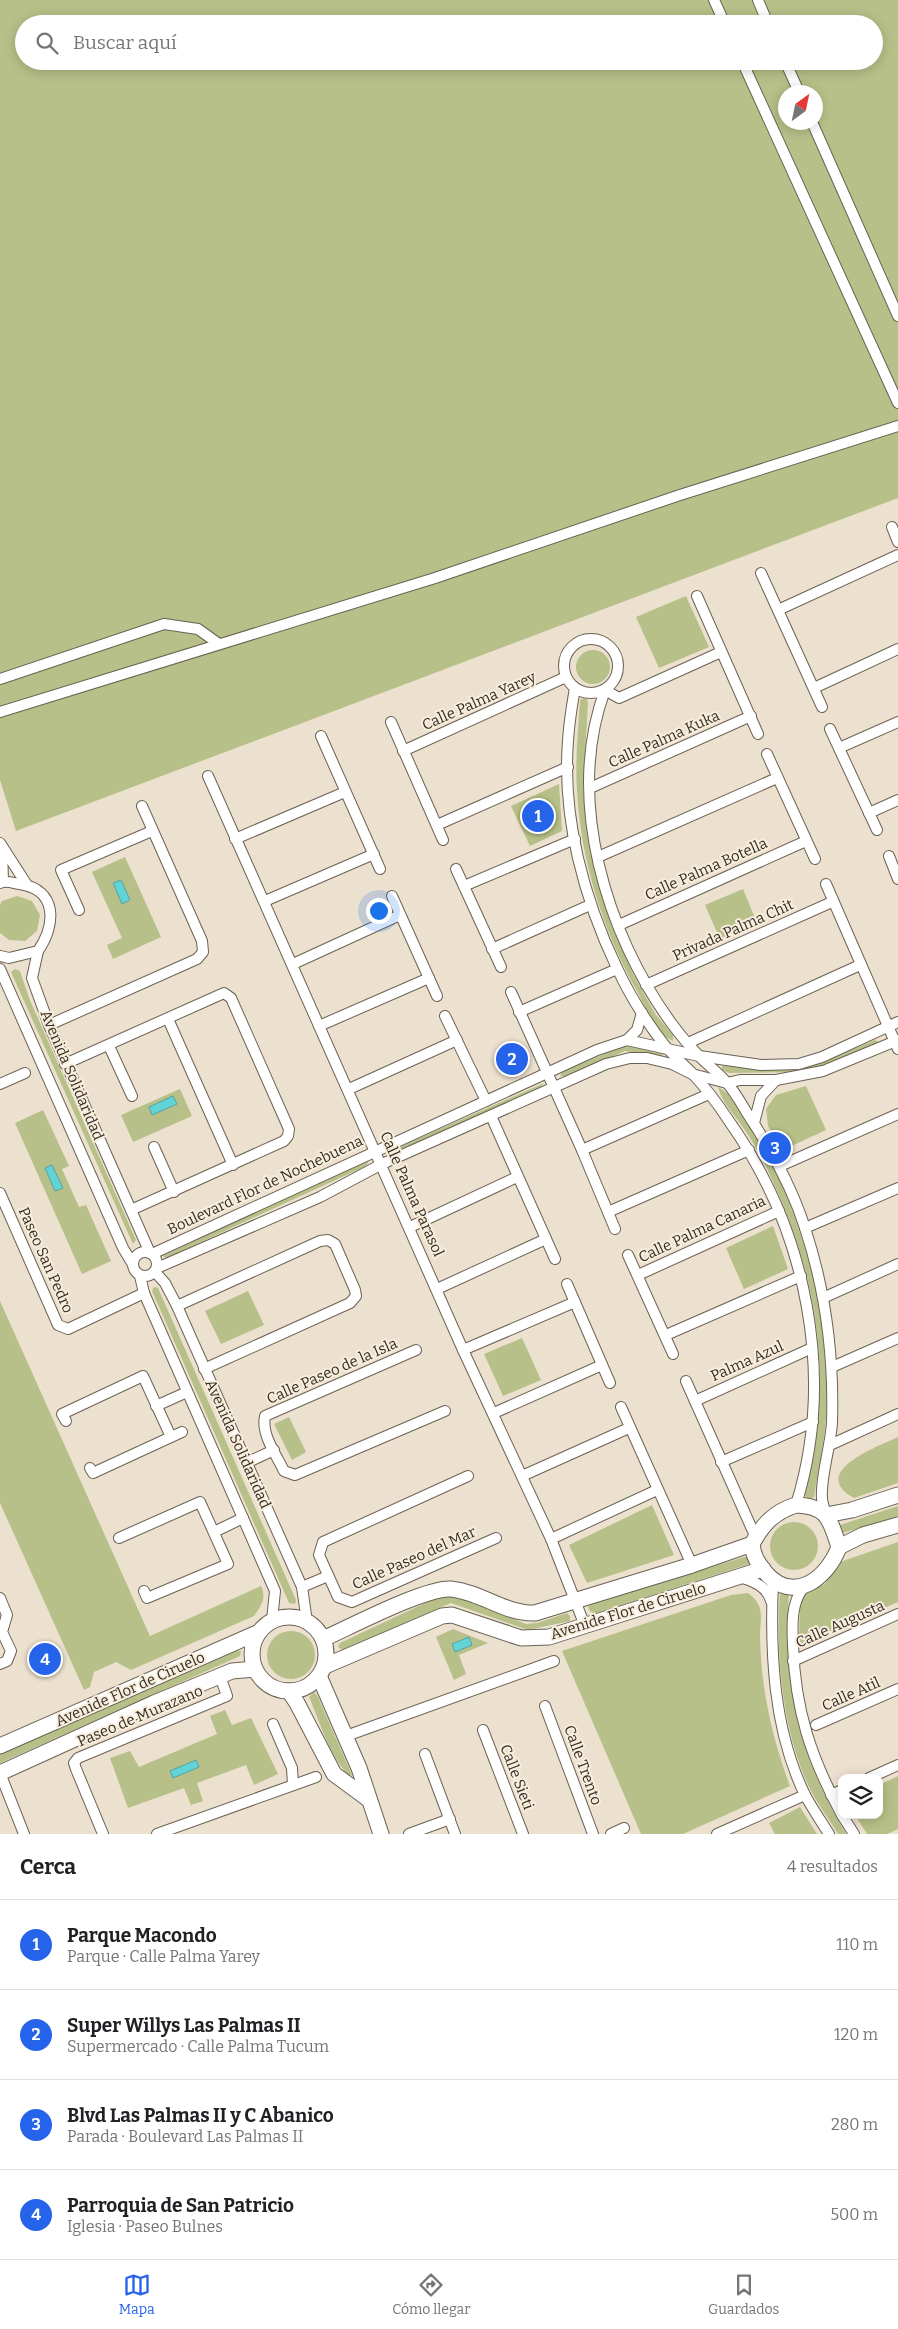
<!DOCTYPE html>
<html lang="es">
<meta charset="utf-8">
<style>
body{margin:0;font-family:Bitter,serif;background:#f2f2f2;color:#202124}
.controls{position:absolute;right:15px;bottom:15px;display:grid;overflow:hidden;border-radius:10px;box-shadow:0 2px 12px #0003}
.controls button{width:45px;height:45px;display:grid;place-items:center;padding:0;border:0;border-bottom:1px solid #e0e0e0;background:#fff;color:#202124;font:25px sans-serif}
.compass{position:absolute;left:778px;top:85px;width:45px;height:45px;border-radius:50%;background:#fff;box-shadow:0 2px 12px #0003;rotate:33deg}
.you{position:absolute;left:378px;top:910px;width:18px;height:18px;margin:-12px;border:4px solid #fff;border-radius:50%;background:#1a73e8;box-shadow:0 0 0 8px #1a73e833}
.badge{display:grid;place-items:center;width:32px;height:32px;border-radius:50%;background:#2563eb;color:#fff;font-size:16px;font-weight:700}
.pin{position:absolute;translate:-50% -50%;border:2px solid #fff;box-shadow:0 1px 5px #0006}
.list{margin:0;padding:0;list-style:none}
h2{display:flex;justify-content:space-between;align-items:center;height:65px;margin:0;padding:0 20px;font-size:21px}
h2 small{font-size:16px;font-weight:400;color:#757577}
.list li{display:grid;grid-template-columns:32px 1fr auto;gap:15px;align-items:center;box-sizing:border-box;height:90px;padding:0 20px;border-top:1px solid #e0e0e0}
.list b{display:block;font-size:19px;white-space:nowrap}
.list p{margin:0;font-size:16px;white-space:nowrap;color:#757577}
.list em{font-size:16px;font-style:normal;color:#757577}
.icon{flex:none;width:28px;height:28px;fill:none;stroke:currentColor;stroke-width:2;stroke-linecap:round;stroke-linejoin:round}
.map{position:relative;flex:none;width:898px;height:1834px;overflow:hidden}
.search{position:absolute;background:#fff;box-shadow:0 2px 12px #0003;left:15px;right:15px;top:15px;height:55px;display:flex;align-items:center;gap:12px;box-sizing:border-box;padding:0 18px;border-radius:28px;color:#757577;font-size:19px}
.sheet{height:425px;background:#fff}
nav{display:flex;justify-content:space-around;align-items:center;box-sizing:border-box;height:70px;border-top:1px solid #e0e0e0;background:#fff;font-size:14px;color:#757577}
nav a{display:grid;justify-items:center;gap:2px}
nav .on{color:#2563eb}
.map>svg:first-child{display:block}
</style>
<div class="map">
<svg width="898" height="1834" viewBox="0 0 898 1834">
<rect width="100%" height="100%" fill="#ece0cf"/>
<!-- green -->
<g fill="#b7c088" fill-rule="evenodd">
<path d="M0 0H898V498L16 831 0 780ZM24 24H874V61H24ZM786 92H816V122H786Z"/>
<polygon points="686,596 709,647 659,668 636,617"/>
<circle cx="593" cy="667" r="17"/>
<path d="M586 696 588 702 583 790 594 861 612 927 634 976 656 1015 673 1035V1041C657 1034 646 1009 638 993 603 931 581 862 577 791 575 761 578 730 580 700Z"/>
<polygon points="559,784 562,831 530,846 511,806"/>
<polygon points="125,857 161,937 113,959 107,945 122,938 92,872"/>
<polygon points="743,889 757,923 720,939 705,905"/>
<polygon points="17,896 32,901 40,915 37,931 25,941 9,940 0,933 0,905 2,901"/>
<polygon points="15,969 20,971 29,998 136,1240 133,1244 11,972"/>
<polygon points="875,1040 879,1042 824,1066 799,1072 729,1073 722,1070 722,1066 799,1068 823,1062"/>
<polygon points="624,1046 637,1046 666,1053 661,1056 625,1051 567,1076 560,1076 563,1071"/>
<polygon points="544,1083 541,1087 395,1152 390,1151"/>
<polygon points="806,1086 826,1130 783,1150 768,1126 766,1109 776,1095"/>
<path d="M718 1087 727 1093C744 1117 762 1141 774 1167 811 1246 830 1331 826 1418 824 1444 818 1471 814 1497L809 1500 804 1494C835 1379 819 1278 768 1171 762 1157 753 1142 744 1129 735 1115 722 1103 718 1087Z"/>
<polygon points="180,1089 192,1116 133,1142 121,1115"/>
<polygon points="43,1110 69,1166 62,1169 79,1207 86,1205 111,1261 82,1274 15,1123"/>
<polygon points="365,1161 369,1161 366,1166 166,1258 163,1256"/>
<polygon points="773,1226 788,1269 744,1289 726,1248"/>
<polygon points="154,1287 158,1288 296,1600 295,1604 289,1603 152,1291"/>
<polygon points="248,1291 264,1325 221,1344 205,1311"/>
<path d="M0 1301 150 1636 261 1586C267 1598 261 1606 254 1616L131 1670 116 1662 94 1672 90 1687 84 1690 0 1503Z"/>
<polygon points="522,1338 541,1380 503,1396 484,1354"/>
<polygon points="289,1417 306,1452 292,1460 274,1424"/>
<path d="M898 1437V1483L854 1498C808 1472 877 1447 898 1437Z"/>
<polygon points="652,1505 674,1555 587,1583 569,1545"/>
<polygon points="898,1506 898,1516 843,1533 839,1530 840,1525"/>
<circle cx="794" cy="1546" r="24"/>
<polygon points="898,1542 898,1602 799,1645 800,1600 805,1594 825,1584 840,1562"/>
<polygon points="744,1557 748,1557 751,1562 749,1564 594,1614 589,1610 588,1606 592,1604"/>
<path d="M780 1590 789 1593C783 1686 798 1754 846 1834H838C827 1816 813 1798 805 1778 781 1720 776 1652 780 1590Z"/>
<path d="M748 1593C766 1606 760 1618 760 1637 761 1689 772 1738 790 1786L683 1834H641L562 1651 731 1595Z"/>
<polygon points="453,1595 526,1624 537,1623 567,1613 570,1616 570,1621 528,1630 451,1603 343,1650 338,1647 340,1643 440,1596"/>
<polygon points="453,1629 488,1643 459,1655 466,1674 454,1680 436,1637"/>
<circle cx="291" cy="1655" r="24"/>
<polygon points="237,1650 241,1651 240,1656 0,1763 0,1754"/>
<path d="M314 1692 317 1695 352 1775 349 1776C329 1755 320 1722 309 1697Z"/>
<polygon points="225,1710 232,1725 251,1718 278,1774 254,1785 246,1765 197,1783 203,1801 191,1805 184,1788 128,1808 110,1758 130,1751 139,1767 217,1734 210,1716"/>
<polygon points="898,1776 898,1829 887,1834 867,1834 855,1815 879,1815 879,1785"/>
<polygon points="800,1807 817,1834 775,1834 769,1823"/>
</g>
<!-- water -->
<g fill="#62d3d7" stroke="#54a2a2">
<polygon points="121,880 130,900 122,904 113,883"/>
<polygon points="173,1096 177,1104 152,1115 149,1107"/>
<polygon points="52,1165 63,1188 55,1191 45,1168"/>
<polygon points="469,1637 472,1645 455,1652 452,1644"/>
<polygon points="196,1760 199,1767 173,1778 170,1771"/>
</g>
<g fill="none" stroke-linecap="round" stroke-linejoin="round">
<!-- minor casing -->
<g stroke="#6b6153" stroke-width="12">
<g id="minor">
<polyline points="714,0 725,24"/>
<polyline points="758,0 768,24"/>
<polyline points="742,61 898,403"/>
<polyline points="785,61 799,92"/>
<polyline points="812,122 898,316"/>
<polyline points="892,527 898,542"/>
<polyline points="761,573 822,707"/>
<polyline points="697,596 758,734"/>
<polyline points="778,610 898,555"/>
<circle cx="591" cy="666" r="27"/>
<path d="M721 652 619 698 605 690C565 799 606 934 672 1024 681 1036 691 1048 701 1058 710 1067 720 1074 727 1083 735 1092 741 1103 747 1113 771 1149 792 1187 805 1228 826 1292 834 1356 832 1422 831 1445 820 1479 822 1498 822 1503 825 1510 826 1515"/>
<polyline points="0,679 164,624 198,629 219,644"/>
<path d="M575 688C572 705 569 723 568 741 562 818 584 899 617 968 630 996 647 1023 666 1047 674 1056 683 1064 691 1072 705 1087 718 1104 729 1121 807 1231 836 1376 796 1505"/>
<polyline points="814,688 898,649"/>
<polyline points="0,712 435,578 680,495 898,426"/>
<polyline points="391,722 443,840"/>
<polyline points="830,729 877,830"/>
<polyline points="321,736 380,869"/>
<polyline points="839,748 898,722"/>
<polyline points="403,751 566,677"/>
<polyline points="767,754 815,859"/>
<polyline points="208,776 463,1350 551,1539 585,1626"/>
<polyline points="590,788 751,716"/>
<polyline points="869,813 898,800"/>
<polyline points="437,825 568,767"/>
<polyline points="235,839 345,792"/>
<polyline points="0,843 27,885"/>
<polyline points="2,849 3,881"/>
<polyline points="889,856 898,879"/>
<polyline points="598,857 777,778"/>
<polyline points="456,869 501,967"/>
<path d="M0 883C6 880 13 883 19 884 58 889 56 925 38 951L9 958 0 956"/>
<polyline points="826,884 898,1049"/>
<polyline points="464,886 575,839"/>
<polyline points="392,896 437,996"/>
<polyline points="265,901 374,854"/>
<polyline points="79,910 61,870 152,831"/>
<polyline points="619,925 806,841"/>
<polyline points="492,949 590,905"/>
<polyline points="38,951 32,978 49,1025 150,1253"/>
<polyline points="293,964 400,915"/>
<polyline points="0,969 123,1248 132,1263"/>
<polyline points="646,985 832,902"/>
<polyline points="511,992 582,1150 615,1229"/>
<polyline points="519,1012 617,969"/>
<polyline points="445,1016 486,1101"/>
<polyline points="168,1019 233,1165"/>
<polyline points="49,1025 197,959 203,952 202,941 142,806"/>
<polyline points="319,1026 429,978"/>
<polyline points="627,1040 637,1030 642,1013"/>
<polyline points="688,1043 860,965"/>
<polyline points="109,1046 132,1096"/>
<polyline points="65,1064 224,993 231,998 289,1129 288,1136 284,1141 131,1210"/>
<polyline points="0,1084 25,1073"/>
<polyline points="349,1089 457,1040"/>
<polyline points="491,1116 555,1259"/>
<polyline points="754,1123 761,1096 776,1080"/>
<polyline points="154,1147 174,1192"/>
<polyline points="582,1150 709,1094"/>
<polyline points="780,1166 898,1114"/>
<polyline points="0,1193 58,1325 68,1329 144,1293"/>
<polyline points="608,1212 749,1150"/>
<polyline points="410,1227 517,1177"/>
<polyline points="805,1228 898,1188"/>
<circle cx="145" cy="1264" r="12"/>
<polyline points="152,1254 547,1073 597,1050 627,1040 699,1056 761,1065 799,1064 822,1057 898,1022"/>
<polyline points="628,1255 673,1354"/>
<polyline points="157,1268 320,1197 382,1164 606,1064 630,1058 647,1058 672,1064 692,1074 727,1083 740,1080 776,1080 823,1071 898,1040"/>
<polyline points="155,1272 165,1283 177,1306 302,1587 307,1622"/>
<polyline points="638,1275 779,1211"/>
<polyline points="140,1276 144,1293 275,1591 272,1620"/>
<polyline points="567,1284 610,1383"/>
<polyline points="437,1289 546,1239"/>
<polyline points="823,1298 898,1264"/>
<polyline points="177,1306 320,1241 328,1240 335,1244 355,1290 356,1296 350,1303 204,1369"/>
<polyline points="666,1335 801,1276"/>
<path d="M416 1350 265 1416C261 1435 276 1454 284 1471L295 1475 445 1411"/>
<polyline points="463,1350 575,1302"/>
<polyline points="832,1367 898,1338"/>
<polyline points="686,1381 756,1538"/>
<polyline points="695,1401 812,1348"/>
<polyline points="156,1406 187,1392"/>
<polyline points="621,1407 692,1565"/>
<polyline points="494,1413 602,1365"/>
<polyline points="66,1421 62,1414 143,1376 171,1437 93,1473 90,1468"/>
<polyline points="171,1437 182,1432"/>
<polyline points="830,1445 898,1414"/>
<polyline points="721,1462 813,1422"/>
<polyline points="246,1463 274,1450"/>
<polyline points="468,1476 323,1542 319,1555 338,1597 352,1602 496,1538"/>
<polyline points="522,1476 629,1428"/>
<polyline points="214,1532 243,1518"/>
<polyline points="119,1538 200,1502 228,1564 147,1598 144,1591"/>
<polyline points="551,1539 657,1490"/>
<path d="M739 1577C753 1581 767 1586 771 1601"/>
<path d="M773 1581C770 1652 773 1729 805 1795 812 1808 821 1821 829 1834"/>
<polyline points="302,1587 328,1576"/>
<path d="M804 1587C791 1602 792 1625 793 1645 795 1710 811 1758 842 1815"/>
<polyline points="0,1598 7,1615 2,1632 11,1651 7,1661 0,1664"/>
<polyline points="793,1661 898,1614"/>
<polyline points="545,1706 593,1834"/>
<polyline points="273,1724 292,1768 293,1785"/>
<polyline points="816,1725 898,1689"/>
<polyline points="483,1730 523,1834"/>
<polyline points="346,1736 554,1661"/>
<polyline points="425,1754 455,1834"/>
<polyline points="0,1773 24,1834"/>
<polyline points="869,1778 898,1765"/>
<polyline points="831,1795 842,1790"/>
<polyline points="842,1815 854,1834"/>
<polyline points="103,1834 76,1769 74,1763 78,1758 227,1696 220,1676"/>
<polyline points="157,1834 316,1777"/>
<polyline points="409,1834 450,1819"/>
<polyline points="611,1834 624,1828"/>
<polyline points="717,1834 805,1795"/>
</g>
</g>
<!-- secondary casing -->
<g stroke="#6b6153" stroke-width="17">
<g id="secondary">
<path d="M796 1505C828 1506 830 1520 839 1547 827 1579 793 1605 765 1572 758 1563 753 1556 752 1544 763 1524 774 1512 796 1505Z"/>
<polyline points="826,1515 852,1510 898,1495"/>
<polyline points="839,1547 863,1535 898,1525"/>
<circle cx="289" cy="1654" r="37"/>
<path d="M323 1639C350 1627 426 1587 451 1589 481 1592 505 1614 535 1613L692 1565 752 1544"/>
<polyline points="325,1666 442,1616 452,1615 521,1638 549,1637 763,1569"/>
<polyline points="319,1676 359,1768 381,1834"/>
<polyline points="289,1691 297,1703 334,1774 368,1799"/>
<polyline points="0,1746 259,1632"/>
<polyline points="0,1773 154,1703 232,1671 255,1669"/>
</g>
</g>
<!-- minor -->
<use href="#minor" stroke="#fff" stroke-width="10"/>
<!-- secondary -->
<use href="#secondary" stroke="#fff" stroke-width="15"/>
</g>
<g text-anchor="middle" stroke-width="4" stroke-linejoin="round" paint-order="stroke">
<!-- street labels -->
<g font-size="15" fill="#322e27" stroke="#f9eddc">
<text transform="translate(479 701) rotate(-24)" y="5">Calle Palma Yarey</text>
<text transform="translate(664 739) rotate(-24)" y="5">Calle Palma Kuka</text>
<text transform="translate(706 869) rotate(-24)" y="5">Calle Palma Botella</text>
<text transform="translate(733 930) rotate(-24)" y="5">Privada Palma Chit</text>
<text transform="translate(72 1075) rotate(67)" y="5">Avenida Solidaridad</text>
<text transform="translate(265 1185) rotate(-25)" y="5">Boulevard Flor de Nochebuena</text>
<text transform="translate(412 1194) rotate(66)" y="5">Calle Palma Parasol</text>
<text transform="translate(702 1229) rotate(-25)" y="5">Calle Palma Canaria</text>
<text transform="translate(46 1260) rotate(66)" y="5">Paseo San Pedro</text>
<text transform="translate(747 1361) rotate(-24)" y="5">Palma Azul</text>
<text transform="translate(332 1371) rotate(-24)" y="5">Calle Paseo de la Isla</text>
<text transform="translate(238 1444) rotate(66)" y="5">Avenida Solidaridad</text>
<text transform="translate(414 1558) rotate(-24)" y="5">Calle Paseo del Mar</text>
<text transform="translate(628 1611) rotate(-17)" y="5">Avenide Flor de Ciruelo</text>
<text transform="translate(840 1624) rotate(-24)" y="5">Calle Augusta</text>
<text transform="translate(130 1689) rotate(-24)" y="5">Avenide Flor de Ciruelo</text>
<text transform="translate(851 1694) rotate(-24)" y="5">Calle Atil</text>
<text transform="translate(140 1716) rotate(-23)" y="5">Paseo de Murazano</text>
<text transform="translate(583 1765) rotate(70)" y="5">Calle Trento</text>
<text transform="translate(517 1777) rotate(69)" y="5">Calle Sieti</text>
</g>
</g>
</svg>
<div class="controls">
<button><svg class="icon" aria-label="layers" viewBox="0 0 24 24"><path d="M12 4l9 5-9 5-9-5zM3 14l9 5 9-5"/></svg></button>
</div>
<svg class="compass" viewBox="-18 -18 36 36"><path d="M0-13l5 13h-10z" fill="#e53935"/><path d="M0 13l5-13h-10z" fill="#757577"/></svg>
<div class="you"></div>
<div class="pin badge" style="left:538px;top:816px">1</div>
<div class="pin badge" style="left:512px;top:1059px">2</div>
<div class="pin badge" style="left:775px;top:1148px">3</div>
<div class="pin badge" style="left:45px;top:1659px">4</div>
<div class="search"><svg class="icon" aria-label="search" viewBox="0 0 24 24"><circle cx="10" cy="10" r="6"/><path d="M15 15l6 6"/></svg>Buscar aquí</div>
</div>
<section class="sheet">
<h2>Cerca<small>4 resultados</small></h2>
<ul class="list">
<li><span class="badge">1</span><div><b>Parque Macondo</b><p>Parque · Calle Palma Yarey</p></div><em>110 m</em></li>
<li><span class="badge">2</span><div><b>Super Willys Las Palmas II</b><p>Supermercado · Calle Palma Tucum</p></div><em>120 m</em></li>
<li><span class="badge">3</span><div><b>Blvd Las Palmas II y C Abanico</b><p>Parada · Boulevard Las Palmas II</p></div><em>280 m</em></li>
<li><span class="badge">4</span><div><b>Parroquia de San Patricio</b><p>Iglesia · Paseo Bulnes</p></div><em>500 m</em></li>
</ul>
</section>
<nav>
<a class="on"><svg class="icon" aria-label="map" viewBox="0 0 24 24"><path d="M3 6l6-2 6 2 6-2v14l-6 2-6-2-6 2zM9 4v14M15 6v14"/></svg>Mapa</a>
<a><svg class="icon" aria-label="directions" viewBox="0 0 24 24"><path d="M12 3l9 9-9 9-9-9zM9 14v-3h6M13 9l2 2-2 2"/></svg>Cómo llegar</a>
<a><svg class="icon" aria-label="saved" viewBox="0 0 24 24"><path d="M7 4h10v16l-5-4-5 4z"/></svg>Guardados</a>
</nav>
